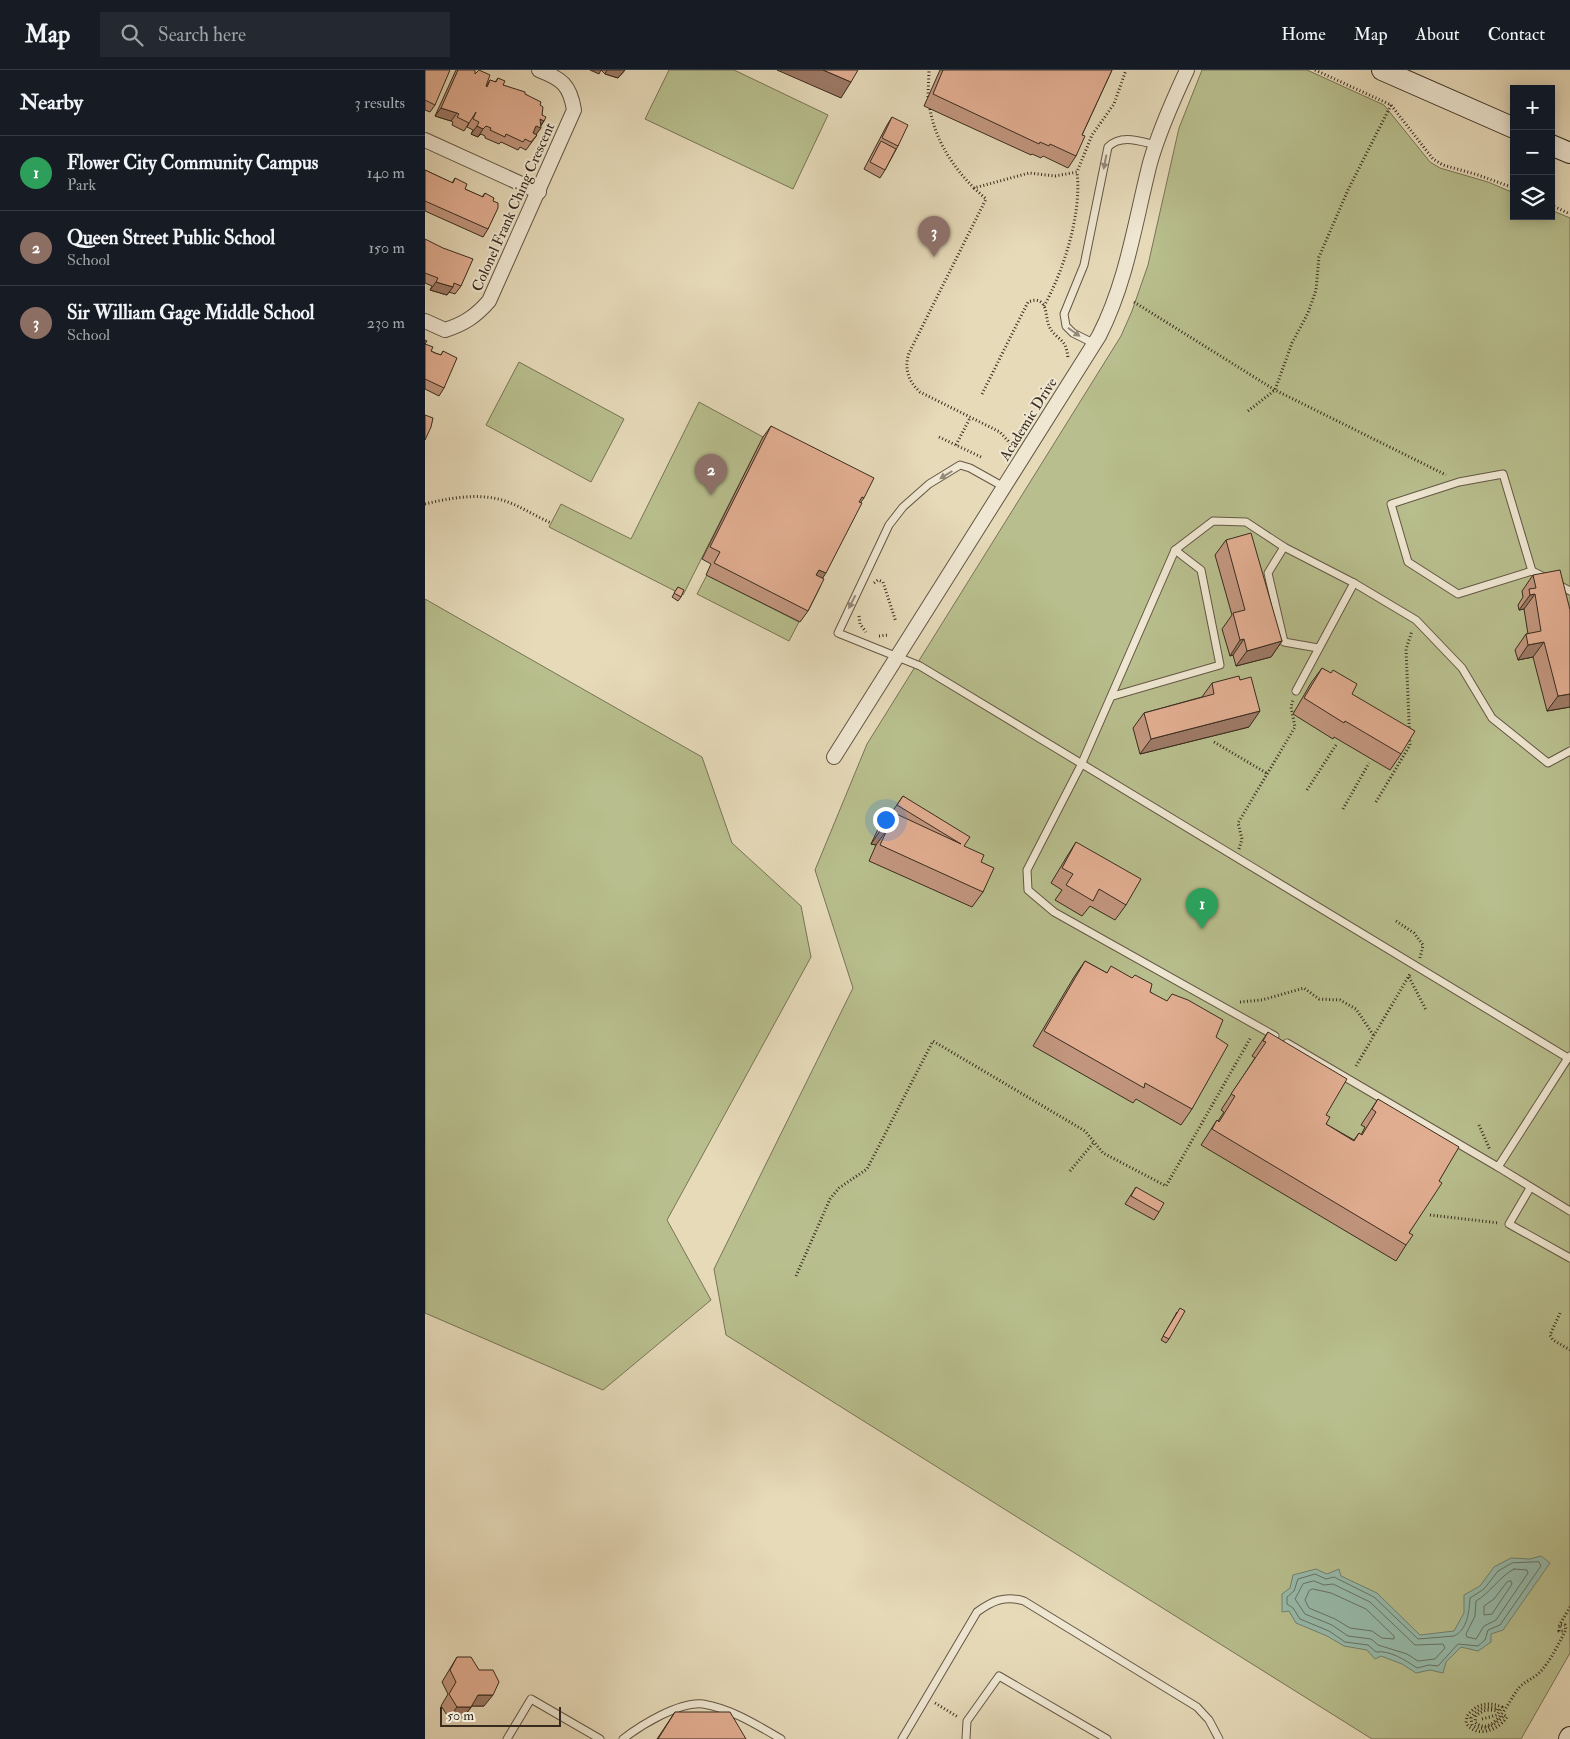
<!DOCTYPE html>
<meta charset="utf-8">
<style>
body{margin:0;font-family:"IM FELL Double Pica",serif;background:#242831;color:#f1f3f6}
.controls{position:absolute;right:15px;top:15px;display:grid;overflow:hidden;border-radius:0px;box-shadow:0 2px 12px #0003}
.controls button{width:45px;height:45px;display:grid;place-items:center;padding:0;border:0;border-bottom:1px solid #363941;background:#171b24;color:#f1f3f6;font:25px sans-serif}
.scale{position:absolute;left:15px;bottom:12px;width:121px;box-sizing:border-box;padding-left:5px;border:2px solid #382b1e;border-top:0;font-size:14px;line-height:18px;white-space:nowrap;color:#382b1e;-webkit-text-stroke:4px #efe7d2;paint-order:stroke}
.you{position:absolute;left:460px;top:749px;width:18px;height:18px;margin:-12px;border:4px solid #fff;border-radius:50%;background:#1a73e8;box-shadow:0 0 0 8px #1a73e833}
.badge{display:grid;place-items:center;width:32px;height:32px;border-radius:50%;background:#c59692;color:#fff;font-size:16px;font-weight:700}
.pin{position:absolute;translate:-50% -41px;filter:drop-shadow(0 1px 2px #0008)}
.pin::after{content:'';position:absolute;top:26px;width:18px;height:15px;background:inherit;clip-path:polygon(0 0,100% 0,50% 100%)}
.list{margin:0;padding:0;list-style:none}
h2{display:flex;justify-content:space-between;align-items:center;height:65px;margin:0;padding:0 20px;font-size:21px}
h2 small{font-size:16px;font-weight:400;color:#9ea1a6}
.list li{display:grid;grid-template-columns:32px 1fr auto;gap:15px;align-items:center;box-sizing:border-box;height:75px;padding:0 20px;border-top:1px solid #363941}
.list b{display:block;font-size:19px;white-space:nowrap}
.list p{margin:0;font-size:16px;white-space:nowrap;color:#9ea1a6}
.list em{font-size:16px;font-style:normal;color:#9ea1a6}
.icon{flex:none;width:28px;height:28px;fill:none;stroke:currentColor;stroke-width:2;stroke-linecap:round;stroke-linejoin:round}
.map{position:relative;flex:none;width:1145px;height:1669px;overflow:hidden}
header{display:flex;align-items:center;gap:30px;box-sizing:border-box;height:70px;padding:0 25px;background:#171b24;border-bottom:1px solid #363941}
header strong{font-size:24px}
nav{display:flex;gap:28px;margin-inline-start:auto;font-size:18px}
.search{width:350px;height:45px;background:#242831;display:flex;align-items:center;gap:12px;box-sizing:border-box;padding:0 18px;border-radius:0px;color:#9ea1a6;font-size:19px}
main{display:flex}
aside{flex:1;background:#171b24}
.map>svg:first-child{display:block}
</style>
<header>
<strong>Map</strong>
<div class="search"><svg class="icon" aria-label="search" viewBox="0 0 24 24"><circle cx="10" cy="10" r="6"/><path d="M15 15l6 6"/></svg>Search here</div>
<nav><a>Home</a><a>Map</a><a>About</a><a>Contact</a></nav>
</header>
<main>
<aside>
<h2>Nearby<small>3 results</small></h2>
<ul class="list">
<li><span class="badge" style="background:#2e9e5b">1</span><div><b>Flower City Community Campus</b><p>Park</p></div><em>140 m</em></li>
<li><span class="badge" style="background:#8d6e63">2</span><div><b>Queen Street Public School</b><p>School</p></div><em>150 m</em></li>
<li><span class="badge" style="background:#8d6e63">3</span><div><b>Sir William Gage Middle School</b><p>School</p></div><em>230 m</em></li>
</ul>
</aside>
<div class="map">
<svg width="1145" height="1669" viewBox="0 0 1145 1669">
<rect width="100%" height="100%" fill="#e6dab9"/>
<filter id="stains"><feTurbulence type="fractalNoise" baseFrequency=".004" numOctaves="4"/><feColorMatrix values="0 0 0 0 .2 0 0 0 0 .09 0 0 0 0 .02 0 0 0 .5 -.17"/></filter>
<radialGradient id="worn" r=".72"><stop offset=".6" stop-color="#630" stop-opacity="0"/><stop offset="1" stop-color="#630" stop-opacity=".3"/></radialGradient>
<!-- green -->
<g fill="#b8be8d" stroke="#787456">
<polygon points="244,0 309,0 403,45 368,119 220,49"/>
<polygon points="777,0 882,0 959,35 1005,92 1015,98 1063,112 1089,123 1089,146 1126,146 1126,140 1145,148 1145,1583 1096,1669 947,1669 301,1265 289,1199 428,918 390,800 442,674 696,266 707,241 723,195 754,58"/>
<polygon points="94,292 199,349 166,412 61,355"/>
<polygon points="274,332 338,367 258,525 124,457 136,434 206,469"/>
<polygon points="282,505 374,552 364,571 272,524"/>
<polygon points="0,529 277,687 307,773 376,836 386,887 242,1150 286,1230 178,1320 0,1243"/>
</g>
<!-- water -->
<polygon fill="#97bbab" stroke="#718173" points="1116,1486 1125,1493 1078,1560 1066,1564 1066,1572 1053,1581 1036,1577 1021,1592 1018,1603 1005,1600 991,1603 977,1594 956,1586 950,1589 942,1580 919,1576 902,1566 871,1553 864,1541 857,1542 857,1524 865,1518 868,1505 891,1499 902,1504 914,1499 916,1506 952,1523 995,1565 1029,1561 1039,1543 1039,1525 1055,1516 1069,1497 1086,1488 1105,1489"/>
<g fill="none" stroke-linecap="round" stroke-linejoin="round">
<!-- shore -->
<g stroke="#687364" stroke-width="1">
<path d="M1114 1492 1116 1496 1075 1555 1063 1560 1060 1570 1053 1576 1033 1574 1013 1596 1004 1595 992 1598C980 1590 965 1580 951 1582L943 1575 920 1572 904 1561 875 1549 868 1538 862 1534V1527L869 1521 873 1509 890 1504 901 1509 909 1507 949 1527 993 1569 1029 1566C1043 1559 1044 1541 1045 1528L1059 1519 1073 1501 1087 1493Z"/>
<path d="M1089 1499 1102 1500 1103 1503 1071 1550 1059 1556 1051 1569 1042 1567 1041 1564 1050 1546 1051 1531C1066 1522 1074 1507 1089 1499Z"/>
<polygon points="889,1511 899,1515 908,1514 945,1532 990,1575 1018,1574 1020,1578 1010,1589 993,1591 982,1584 953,1575 946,1569 923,1566 907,1555 880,1544 870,1529 878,1514"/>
<polygon points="1086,1511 1087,1514 1067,1544 1059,1545 1059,1536 1069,1529 1082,1512"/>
<polygon points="888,1519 906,1523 941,1539 969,1566 969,1569 957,1568 947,1561 925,1558 910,1549 884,1538 880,1530 884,1521"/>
</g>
<!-- lane casing -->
<g stroke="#645745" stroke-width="9">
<g id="lane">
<path d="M670 274 648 263 641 256 639 244 659 195 683 77C696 64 714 71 731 75"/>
<polyline points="579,417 545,398 535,395 504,414 478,437 464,455 413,563 495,596 1143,988 1145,986"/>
<polyline points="859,477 843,503 859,572 893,578"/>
<polyline points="1107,501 1078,404 1034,412 966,434 983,492 1033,524 1107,501 1121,508"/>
<polyline points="1132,514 1145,521"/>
<polyline points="871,621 929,513"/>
<polyline points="688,626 795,595 776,500 750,480"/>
<polyline points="850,966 629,842 603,820 602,800 656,695 750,480 788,451 821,452 859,477 929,513 991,550 1037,598 1067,648 1123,693 1145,681"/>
<polyline points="862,973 1073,1097 1143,988"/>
<polyline points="1073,1097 1145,1141"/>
<polyline points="1105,1118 1084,1154 1145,1188"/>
<polyline points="82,1669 106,1629 175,1669"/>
<path d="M198 1669C216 1655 255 1631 278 1634 307 1639 332 1655 356 1669"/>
<path d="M477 1669 552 1542C567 1531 580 1525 599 1531L772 1637 784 1650 794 1669"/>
<polyline points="541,1669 542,1651 574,1606 682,1669"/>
</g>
</g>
<!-- street casing -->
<g stroke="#645745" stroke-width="16">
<g id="street">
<polyline points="0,70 114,122"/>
<path d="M0 251 20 260C39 254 51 246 64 231L149 40C145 15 137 9 114 0"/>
<path d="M409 687 674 266C702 211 710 152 725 93 734 61 748 30 762 0"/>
</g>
</g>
<!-- secondary casing -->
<g stroke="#382b1e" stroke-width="22">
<g id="secondary">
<polyline points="957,0 1089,58"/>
<polyline points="1126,75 1145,83"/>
<polyline points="1144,1669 1145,1667"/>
</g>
</g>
<!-- path -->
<g stroke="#382b1e" stroke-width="3" stroke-dasharray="1 2.5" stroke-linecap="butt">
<polyline points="890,0 966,35 1008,89 1018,95 1053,105 1089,118"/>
<polyline points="503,27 504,0"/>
<path d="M505 39C510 69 527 96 549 118L604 103 630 106 652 102 667 65 689 34 701 0"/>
<path d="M549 118 561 129 484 283C479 298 483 311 495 322L575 362 583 371 586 377"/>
<polyline points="1126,135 1145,144"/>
<polyline points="709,232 850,320 1021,405"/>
<path d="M619 236C639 200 657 143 652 102"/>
<path d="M557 324 603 232C608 230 613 229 617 233 622 238 621 249 624 256 631 271 641 266 643 288"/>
<polyline points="823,341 850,320 867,273 883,243 891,220 894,187 923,120 966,35"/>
<polyline points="514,367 556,387"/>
<polyline points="531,375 545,348"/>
<path d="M0 434C24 428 53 423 77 430 94 435 110 446 126 453"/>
<polyline points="449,513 453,510 458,512 471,552"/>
<polyline points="434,546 435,554 441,562"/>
<polyline points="454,566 463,565"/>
<polyline points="789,672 843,704"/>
<polyline points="882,720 911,675"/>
<polyline points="951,732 985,675 981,579 987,561"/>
<polyline points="918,739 944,693"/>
<polyline points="814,779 817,769 813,753 870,657 866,637 868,630"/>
<polyline points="971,851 989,863 998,875 995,888"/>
<polyline points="984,907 1001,940"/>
<polyline points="815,932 837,930 879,918 894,929 915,930 931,939 949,966"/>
<polyline points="931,996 985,904"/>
<polyline points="1054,1055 1065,1080"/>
<polyline points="645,1101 669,1072"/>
<polyline points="1005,1145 1074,1153"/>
<polyline points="371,1206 405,1129 414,1118 442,1099 508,971 660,1061 678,1083 741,1116 826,967"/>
<polyline points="1135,1243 1125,1265 1128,1270 1145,1280"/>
<polyline points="1134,1556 1145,1537"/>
<polyline points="510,1633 533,1647"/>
<path d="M1057 1649 1072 1645 1077 1637C1063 1631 1051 1634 1042 1646L1041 1653C1051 1669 1074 1660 1082 1647L1079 1645C1071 1655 1059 1663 1047 1655L1046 1648C1052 1638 1062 1635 1073 1639L1072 1641C1064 1639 1057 1640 1051 1646L1050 1652C1068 1669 1085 1629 1093 1619 1098 1612 1108 1609 1114 1603 1126 1591 1133 1574 1141 1560L1140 1555H1135L1134 1561H1140"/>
</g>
<!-- lane -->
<use href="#lane" stroke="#efe7d2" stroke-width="7"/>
<!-- street -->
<use href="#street" stroke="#efe7d2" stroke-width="14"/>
<!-- secondary -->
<use href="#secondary" stroke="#efe7d2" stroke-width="20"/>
</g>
<!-- wall -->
<g fill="#c2967e" stroke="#382b1e">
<polygon points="0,0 10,35 5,42 0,40"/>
<polygon points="31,0 49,0 50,4 61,16 65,10 70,12 73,8 78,15 100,24 115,35 117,45 119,51 111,64 112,65 101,80 95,77 93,80 76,72 74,74 60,68 60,66 56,64 53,67 46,64 48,60 42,57 44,53 39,61 27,55 28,52 26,51 10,46"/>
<polygon points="176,0 200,0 193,8 180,4"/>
<polygon points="515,0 687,0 657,65 651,86 643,98 618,86 616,88 607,84 606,85 499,36"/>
<polygon points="467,47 473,76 460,100 455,108 439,99 462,55"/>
<polygon points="0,100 27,113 30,108 40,119 57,127 60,123 68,131 63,159 58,167 0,141"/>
<polygon points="0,169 36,216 30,224 24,222 22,225 5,220 7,216 0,213"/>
<polygon points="0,270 0,274 6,281 10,283 16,285 18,281 19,318 14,326 0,319"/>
<polygon points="346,356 439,428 436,432 397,509 395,517 383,541 375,552 281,505 286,494 277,489 338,367"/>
<polygon points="801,470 857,571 846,587 811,596 808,585 805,586 797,559 807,545 790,485"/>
<polygon points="1108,505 1145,540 1145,637 1122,641 1108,587 1093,590 1090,580 1101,564 1103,564 1099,539 1094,540 1093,535 1098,527 1097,521"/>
<polygon points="253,517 256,527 253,531 247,527"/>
<polygon points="897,598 927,624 976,684 965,700 909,667 908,669 868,644 886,613"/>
<polygon points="787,613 824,657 715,684 708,658 719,643 777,627"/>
<polygon points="478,726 539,776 556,792 558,822 547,837 444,791 451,775 446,774 454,757 465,741 467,742"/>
<polygon points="651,772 701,835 690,850 665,836 657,846 630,830 637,820 626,813 641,788"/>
<polygon points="660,891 682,903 725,922 791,967 767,1039 756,1055 711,1029 708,1033 608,976 649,907"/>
<polygon points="843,962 901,1045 901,1054 929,1070 934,1063 936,1065 940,1057 936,1055 953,1029 1014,1111 984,1163 981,1175 971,1191 776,1075 792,1050 793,1051 799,1042 796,1040 830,988 827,986"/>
<polygon points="711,1117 734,1142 729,1150 700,1134"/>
<polygon points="752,1242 744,1269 741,1273 736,1270"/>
<polygon points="32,1587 59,1636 47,1636 38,1648 24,1648 16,1636 23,1624 17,1612"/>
<polygon points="250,1642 321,1669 232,1669"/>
</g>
<!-- shaded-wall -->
<g fill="#9e7a66" stroke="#382b1e">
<polygon points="165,0 176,0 174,4"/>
<polygon points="182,0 200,0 193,8 180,4"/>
<polygon points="352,0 398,0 426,12 416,28"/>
<polygon points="16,38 32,43 26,51 10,46"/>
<polygon points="115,49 119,51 114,57 116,58 110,66 105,64"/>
<polygon points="52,56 58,59 53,67 46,64"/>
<polygon points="11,212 28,217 22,225 5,220"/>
<polygon points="394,500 401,503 393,515 386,512"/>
<polygon points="1110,524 1099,539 1094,540 1105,525"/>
<polygon points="819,569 808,585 805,586 815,570"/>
<polygon points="857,571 846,587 811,596 822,581"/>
<polygon points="1119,572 1108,587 1093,590 1103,575"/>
<polygon points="1145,624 1145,637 1122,641 1133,626"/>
<polygon points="835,641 824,657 715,684 726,669"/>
<polygon points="457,758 462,760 451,775 446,774"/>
<polygon points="53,1625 68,1625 59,1636 45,1636"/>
<polygon points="32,1637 46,1637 38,1648 24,1648"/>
</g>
<!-- building -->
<g fill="#e2ae92" stroke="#382b1e">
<polygon points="0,0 25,0 10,35 0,30"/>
<polygon points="33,0 50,0 50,4 54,0 65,5 61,16 62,17 65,10 71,12 73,8 80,11 78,15 100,22 100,24 116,32 115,35 118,37 117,45 121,47 119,51 115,49 116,58 111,56 108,63 112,65 106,72 100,69 98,72 81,64 80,67 65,60 66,58 61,56 58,59 52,56 54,52 48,49 51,42 44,53 32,47 34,44 32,43 16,38"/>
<polygon points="398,0 433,0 426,12"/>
<polygon points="518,0 687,0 657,65 660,66 651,86 625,74 624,76 615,72 614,74 508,24"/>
<polygon points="467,47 483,55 473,76 457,68"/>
<polygon points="456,71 471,79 460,100 445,92"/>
<polygon points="0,100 28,113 30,108 42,114 40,119 58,127 60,123 69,128 68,131 73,133 73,138 63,159 0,131"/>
<polygon points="0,169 18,178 48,189 36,216 29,213 28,217 11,212 13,208 0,203"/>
<polygon points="0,270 2,271 0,274 8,277 6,281 10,283 16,285 18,281 32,288 19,318 0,309"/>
<polygon points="0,345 8,348 6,357 0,370"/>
<polygon points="346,356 449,408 439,428 437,427 434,432 437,433 401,503 394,500 391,505 399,509 383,541 289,493 295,482 285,477"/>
<polygon points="826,463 857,571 822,581 819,569 815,570 808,543 820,540 801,470"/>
<polygon points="1135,500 1145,540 1145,624 1133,626 1119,572 1103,575 1101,564 1116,561 1110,524 1105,525 1104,519 1111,518 1108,505"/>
<polygon points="253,517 259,520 256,527 249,523"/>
<polygon points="897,598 906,603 908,600 932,614 927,624 990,661 976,684 920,651 919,653 879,628"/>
<polygon points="814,606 815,610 826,607 835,641 726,669 719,643 789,624 787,613"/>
<polygon points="478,726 545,767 539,776 559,785 556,792 569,798 558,822 455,775 462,760 457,758 465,741 536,774 472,735"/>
<polygon points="651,772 716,809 701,835 674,819 668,831 641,815 648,804 637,798"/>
<polygon points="660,891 682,903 686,896 707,908 710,905 727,914 725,922 742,931 747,924 763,930 798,950 791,967 803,975 767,1039 720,1013 719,1018 619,961"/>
<polygon points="843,962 922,1009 901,1045 905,1047 901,1054 929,1071 934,1063 937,1065 951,1042 947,1039 953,1029 1034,1077 1014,1111 1017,1113 984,1163 988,1165 981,1175 787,1059 792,1050 794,1052 810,1026 806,1024 841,972 838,971"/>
<polygon points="711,1117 739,1133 734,1142 706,1126"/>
<polygon points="755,1238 760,1241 744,1269 738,1266"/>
<polygon points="32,1587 46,1587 54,1600 68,1600 74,1612 68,1625 53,1625 46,1637 32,1637 24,1624 31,1612 25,1600"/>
<polygon points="250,1642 305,1642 321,1669 233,1669"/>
</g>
<!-- one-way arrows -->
<defs><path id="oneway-solid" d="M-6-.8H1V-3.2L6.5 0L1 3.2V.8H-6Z" transform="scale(1.25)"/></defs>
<g fill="#948978">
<use href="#oneway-solid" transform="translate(680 92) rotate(101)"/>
<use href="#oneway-solid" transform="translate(649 262) rotate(35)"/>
<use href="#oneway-solid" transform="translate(521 405) rotate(148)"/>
<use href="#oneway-solid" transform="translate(427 532) rotate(117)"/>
</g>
<g text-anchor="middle" stroke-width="4" stroke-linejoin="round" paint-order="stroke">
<!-- street labels -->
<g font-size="15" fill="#382b1e" stroke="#efe7d2">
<text transform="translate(88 137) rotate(-66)" y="5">Colonel Frank Ching Crescent</text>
<text transform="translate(603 349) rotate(-58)" y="5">Academic Drive</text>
</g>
</g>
<rect width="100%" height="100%" filter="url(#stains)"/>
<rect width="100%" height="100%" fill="url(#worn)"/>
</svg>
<div class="controls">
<button>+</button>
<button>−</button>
<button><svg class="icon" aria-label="layers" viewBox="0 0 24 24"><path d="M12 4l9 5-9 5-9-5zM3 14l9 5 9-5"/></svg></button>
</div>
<div class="scale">50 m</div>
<div class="you"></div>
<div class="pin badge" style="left:777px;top:859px;background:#2e9e5b">1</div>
<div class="pin badge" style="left:286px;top:425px;background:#8d6e63">2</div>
<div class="pin badge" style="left:509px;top:187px;background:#8d6e63">3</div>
</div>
</main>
